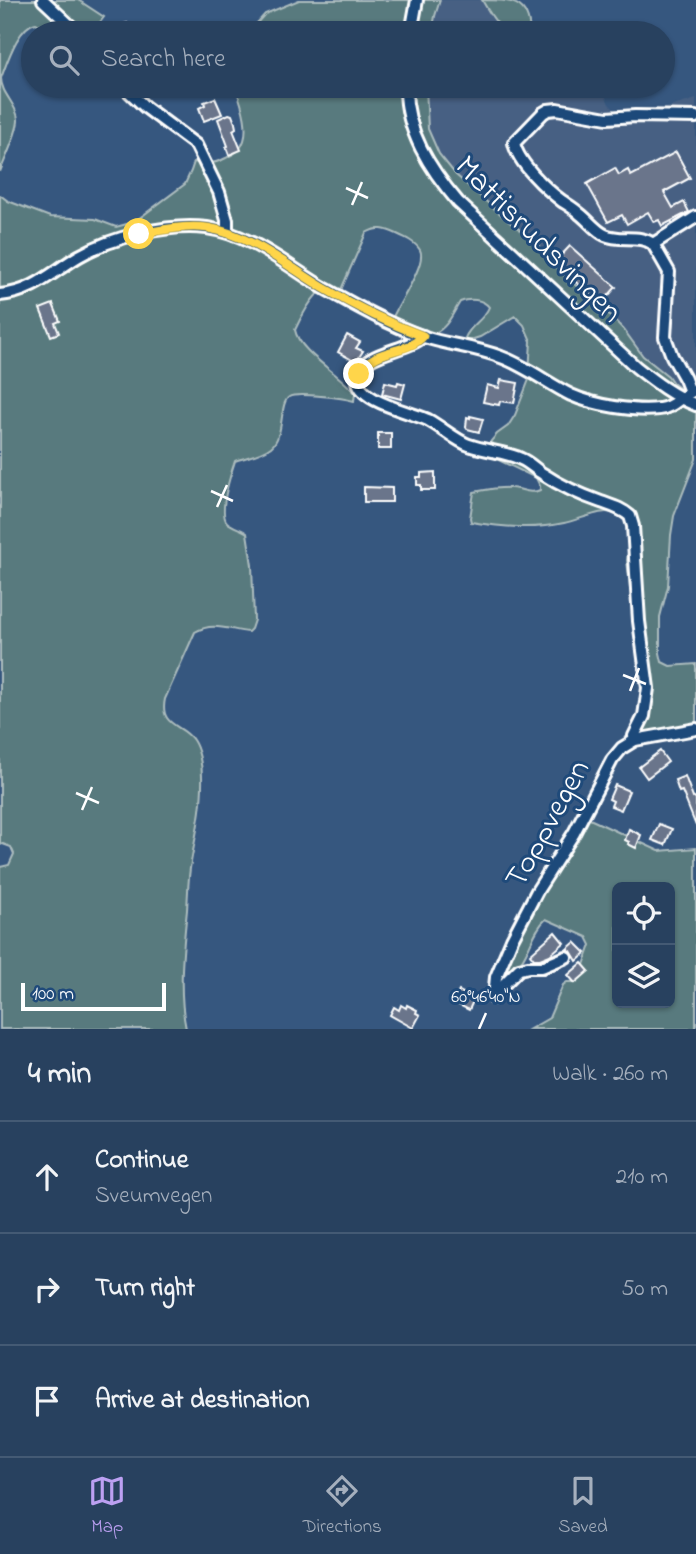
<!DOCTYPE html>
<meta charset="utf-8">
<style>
body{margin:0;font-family:"Indie Flower",sans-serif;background:#304865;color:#f1f3f6}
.controls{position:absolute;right:21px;bottom:21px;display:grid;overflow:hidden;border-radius:10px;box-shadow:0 2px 5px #0004}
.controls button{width:63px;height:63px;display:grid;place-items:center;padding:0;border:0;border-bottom:2px solid #445a74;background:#28415f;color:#f1f3f6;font:35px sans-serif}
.scale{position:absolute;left:21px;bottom:18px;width:145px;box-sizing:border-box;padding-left:7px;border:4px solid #fff;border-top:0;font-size:19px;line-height:24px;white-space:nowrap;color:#fff;-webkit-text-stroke:5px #1f4a7a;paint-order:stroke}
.stop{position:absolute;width:21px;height:21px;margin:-16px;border:5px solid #ffd54a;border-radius:50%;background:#fff}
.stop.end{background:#ffd54a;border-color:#fff;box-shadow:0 2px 7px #0008}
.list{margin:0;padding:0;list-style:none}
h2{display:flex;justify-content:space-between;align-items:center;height:91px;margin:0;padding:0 28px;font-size:30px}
h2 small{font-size:23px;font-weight:400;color:#a5afbd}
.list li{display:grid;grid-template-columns:46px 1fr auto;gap:21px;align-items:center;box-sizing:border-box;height:112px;padding:0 28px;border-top:2px solid #445a74}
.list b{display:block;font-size:26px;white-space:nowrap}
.list p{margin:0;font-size:23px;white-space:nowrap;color:#a5afbd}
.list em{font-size:23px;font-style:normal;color:#a5afbd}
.icon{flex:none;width:38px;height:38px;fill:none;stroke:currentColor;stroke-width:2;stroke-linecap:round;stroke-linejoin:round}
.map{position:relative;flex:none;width:696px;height:1029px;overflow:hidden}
.search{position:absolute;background:#28415f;box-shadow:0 2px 5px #0004;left:21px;right:21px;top:21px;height:77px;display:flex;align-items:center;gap:18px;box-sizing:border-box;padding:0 24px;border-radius:38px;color:#a5afbd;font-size:26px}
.sheet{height:427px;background:#28415f}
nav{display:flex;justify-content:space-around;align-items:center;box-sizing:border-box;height:98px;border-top:2px solid #445a74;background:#28415f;font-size:19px;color:#a5afbd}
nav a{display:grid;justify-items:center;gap:4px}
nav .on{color:#bca0f2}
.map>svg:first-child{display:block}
</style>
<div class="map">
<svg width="696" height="1029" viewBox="0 0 696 1029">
<rect width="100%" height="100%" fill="#36577f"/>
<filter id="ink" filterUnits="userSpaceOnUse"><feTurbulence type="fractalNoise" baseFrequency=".0143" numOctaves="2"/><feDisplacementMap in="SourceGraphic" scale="14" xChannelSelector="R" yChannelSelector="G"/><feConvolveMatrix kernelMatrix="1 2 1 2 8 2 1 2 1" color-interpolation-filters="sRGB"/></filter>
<g filter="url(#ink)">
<!-- built -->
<g fill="#466083">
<polygon points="440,0 482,0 492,16 504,29 513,33 432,33 435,16"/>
<polygon points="426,86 601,86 609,104 615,110 633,113 660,110 696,99 696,397 687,394 673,383 668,376 643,356 624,330 567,278 542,252 536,240 513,225 456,175 439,154 428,129"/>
</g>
<!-- green -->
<g fill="#587a7e" stroke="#acbcbe" stroke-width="2" fill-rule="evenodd">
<path d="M0 0H78L104 17 98 25 95 33H59L36 23C18 26 7 63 1 78 1 94 17 104 18 119 19 130 4 161 0 172Z"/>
<polygon points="299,0 440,0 435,16 432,33 248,33 265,14"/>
<path d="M482 0C511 0 529 0 530 33 525 33 518 34 513 33 498 30 489 12 482 0Z"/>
<path d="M235 86H426L428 129 439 154 456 175 513 225 536 240 542 252 567 278 602 307 624 330 643 356 668 376 673 383 687 394 696 397V459L674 516 671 535 668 586 660 617V653L662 662 670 666 696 664V729L637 740 642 696 627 560 630 538 626 521C621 517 613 512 606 512 596 512 575 521 564 523 533 530 502 527 471 522L470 518 474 492C485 490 499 487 511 488 521 488 530 495 540 490V486L536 478 484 453 491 441 497 434 508 426 515 415 530 377 529 373 531 341 524 325 515 316 480 337 467 341 465 338C470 325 484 320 489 307 483 299 469 298 460 302 453 313 448 327 435 333L397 320 393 317C399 303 427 263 420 250 415 242 406 238 397 234 386 229 377 226 366 233L340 292C335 291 326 289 322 291 313 294 299 321 295 330 299 352 340 374 355 393L354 401C344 398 296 392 289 397 279 403 285 436 271 447 261 455 246 457 235 461 231 473 218 512 227 522 232 527 242 529 247 533L252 565 254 620 251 629 248 632C229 630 213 621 195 632L165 699C159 727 183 724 193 740 199 749 202 765 202 776 203 805 196 834 191 862 188 878 188 894 187 910 183 949 178 991 186 1029H0V867L9 865 14 854 11 847 0 843V195L8 201 50 217 95 219 116 227 134 222 185 184 191 171 194 162C205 165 215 164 226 158 229 156 237 153 239 149 253 135 241 102 235 86Z"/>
<path d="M581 815 659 851 696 848V1029H530L549 1018 563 985 567 982H576L579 979 591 945 587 937 546 919C529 934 530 962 507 974L496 970ZM617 887H670V1003H617Z"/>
</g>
<!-- building -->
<g fill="#6b758b" stroke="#fff" stroke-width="2">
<polygon points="127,23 130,33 101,33 101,31"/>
<polygon points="215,98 222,114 204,121 199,108 205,105 204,102"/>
<polygon points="229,114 232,115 235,123 236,128 233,130 241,150 229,155 226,147 228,146 218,119"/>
<polygon points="676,152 690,178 664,192 673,208 684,202 689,212 662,226 659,220 654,222 648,212 627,224 622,215 608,222 587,184 615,168 619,175 628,170 631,176"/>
<polygon points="570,246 616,287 601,304 554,263"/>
<polygon points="53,304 60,321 55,323 59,333 51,336 40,309"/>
<polygon points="347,335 360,342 356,348 363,351 356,362 338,352"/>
<polygon points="501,380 518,383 514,403 500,401 499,405 483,402 487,385 499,388"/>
<polygon points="385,382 397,385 398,382 405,384 401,399 382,394"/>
<polygon points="470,416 483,419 479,432 467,429 466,427 467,417 470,418"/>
<rect x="378" y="433" width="13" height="16"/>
<polygon points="435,472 435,490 421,490 421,485 417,485 417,477 421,477 421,473"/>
<polygon points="364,487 392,488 392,502 364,502"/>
<polygon points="660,751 668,762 647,778 639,767"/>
<polygon points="685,776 693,798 696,797 696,826 682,791 679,792 675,780"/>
<polygon points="615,785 629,791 621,810 611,806 613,801 609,799"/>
<polygon points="659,824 672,829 665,845 652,840"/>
<polygon points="629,829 641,835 636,848 628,844 629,842 625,840"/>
<polygon points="555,932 564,943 550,955 540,959 534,959 530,954"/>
<polygon points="575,942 586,953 577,961 571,951 567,949"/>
<polygon points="582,963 589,971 575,983 568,975"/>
<polygon points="459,991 474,999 469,1010 453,1002"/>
<polygon points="401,1005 406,1008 407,1005 417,1010 416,1013 420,1015 413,1028 390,1015 394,1007 399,1010"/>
</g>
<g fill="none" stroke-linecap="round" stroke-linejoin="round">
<!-- minor casing -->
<g stroke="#fff" stroke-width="16">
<g id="minor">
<polyline points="43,0 78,33"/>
<polyline points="411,33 417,0"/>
<polyline points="123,86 145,107 196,145 219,192 227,220 227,232"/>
<path d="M406 86C405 131 430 169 458 202L636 367C655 382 673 396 696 405"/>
<path d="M653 244C639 234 620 242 605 235 596 231 588 220 580 214 575 209 568 205 562 201 546 189 518 163 514 143L543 113 548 110 557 109 607 118 635 116 696 117"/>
<polyline points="653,244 669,272 665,337 672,356 685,379 690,392"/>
<polyline points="653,244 696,217"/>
<path d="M0 295C34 292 52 272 79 256 112 237 169 223 207 228 251 234 287 266 324 288 356 306 390 325 424 337 449 345 476 347 501 357 526 366 547 383 571 395 593 405 635 412 659 409 674 408 682 394 696 390"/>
<path d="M423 336C408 352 360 351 358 378 356 402 412 412 428 420 441 427 457 441 469 445 485 451 507 452 521 459 529 462 536 470 543 474 561 486 581 495 601 502 612 506 621 508 630 516L633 526 639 621 648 688 644 716 634 736 635 740"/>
<polyline points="495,993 519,969 528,967 542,967 566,957"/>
<polyline points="494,998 496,977 512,939 537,891 574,833 612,760 622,748 635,740 696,729"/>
</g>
</g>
<!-- minor -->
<use href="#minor" stroke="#1f4a7a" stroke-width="10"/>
</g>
</g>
<g fill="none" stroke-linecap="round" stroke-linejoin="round" filter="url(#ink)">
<!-- route -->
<path stroke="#ffd54a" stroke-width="9" d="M139 234C162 230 186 225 208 228 251 235 286 265 322 287 354 306 388 323 423 336 406 356 376 345 359 374"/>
</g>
<!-- ticks -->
<path fill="none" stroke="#fff" stroke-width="2.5" d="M346 188 368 198M352 205 362 182M211 491 233 501M217 507 227 485M623 675 646 684M630 691 639 668M76 793 99 803M82 810 92 787M479 1029 486 1013"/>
<g text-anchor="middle" stroke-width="6" stroke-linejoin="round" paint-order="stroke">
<!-- street labels -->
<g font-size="32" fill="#fff" stroke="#1f4a7a">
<text transform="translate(540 238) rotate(45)" y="11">Mattisrudsvingen</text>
<text transform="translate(546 823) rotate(-61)" y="11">Toppvegen</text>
</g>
</g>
<g font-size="18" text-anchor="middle" fill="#fff" stroke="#1f4a7a" stroke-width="6" stroke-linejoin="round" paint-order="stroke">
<text x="486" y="1002">60°46'40"N</text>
</g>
</svg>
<div class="controls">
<button><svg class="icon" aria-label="locate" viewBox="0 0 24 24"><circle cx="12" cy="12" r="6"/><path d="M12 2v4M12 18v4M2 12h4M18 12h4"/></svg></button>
<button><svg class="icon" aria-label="layers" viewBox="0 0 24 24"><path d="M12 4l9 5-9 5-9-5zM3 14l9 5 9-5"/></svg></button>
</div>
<div class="scale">100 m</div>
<div class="stop" style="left:139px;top:234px"></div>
<div class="stop end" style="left:359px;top:374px"></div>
<div class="search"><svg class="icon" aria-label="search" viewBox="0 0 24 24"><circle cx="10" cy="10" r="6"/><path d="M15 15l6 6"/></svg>Search here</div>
</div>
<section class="sheet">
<h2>4 min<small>Walk · 260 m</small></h2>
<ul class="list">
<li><svg class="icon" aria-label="ahead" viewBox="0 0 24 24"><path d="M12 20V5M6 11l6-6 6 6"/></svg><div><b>Continue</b><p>Sveumvegen</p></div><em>210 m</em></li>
<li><svg class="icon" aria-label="right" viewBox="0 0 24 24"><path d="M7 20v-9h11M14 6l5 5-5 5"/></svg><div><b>Turn right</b></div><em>50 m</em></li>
<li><svg class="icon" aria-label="arrive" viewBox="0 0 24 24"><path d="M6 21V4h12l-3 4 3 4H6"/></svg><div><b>Arrive at destination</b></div></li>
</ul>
</section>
<nav>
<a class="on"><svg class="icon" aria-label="map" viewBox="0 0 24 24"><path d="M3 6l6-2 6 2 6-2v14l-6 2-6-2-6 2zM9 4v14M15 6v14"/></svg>Map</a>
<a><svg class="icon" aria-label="directions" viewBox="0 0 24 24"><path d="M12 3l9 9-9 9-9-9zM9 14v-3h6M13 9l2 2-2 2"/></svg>Directions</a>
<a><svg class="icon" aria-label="saved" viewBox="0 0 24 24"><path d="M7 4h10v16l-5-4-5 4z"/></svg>Saved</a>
</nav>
